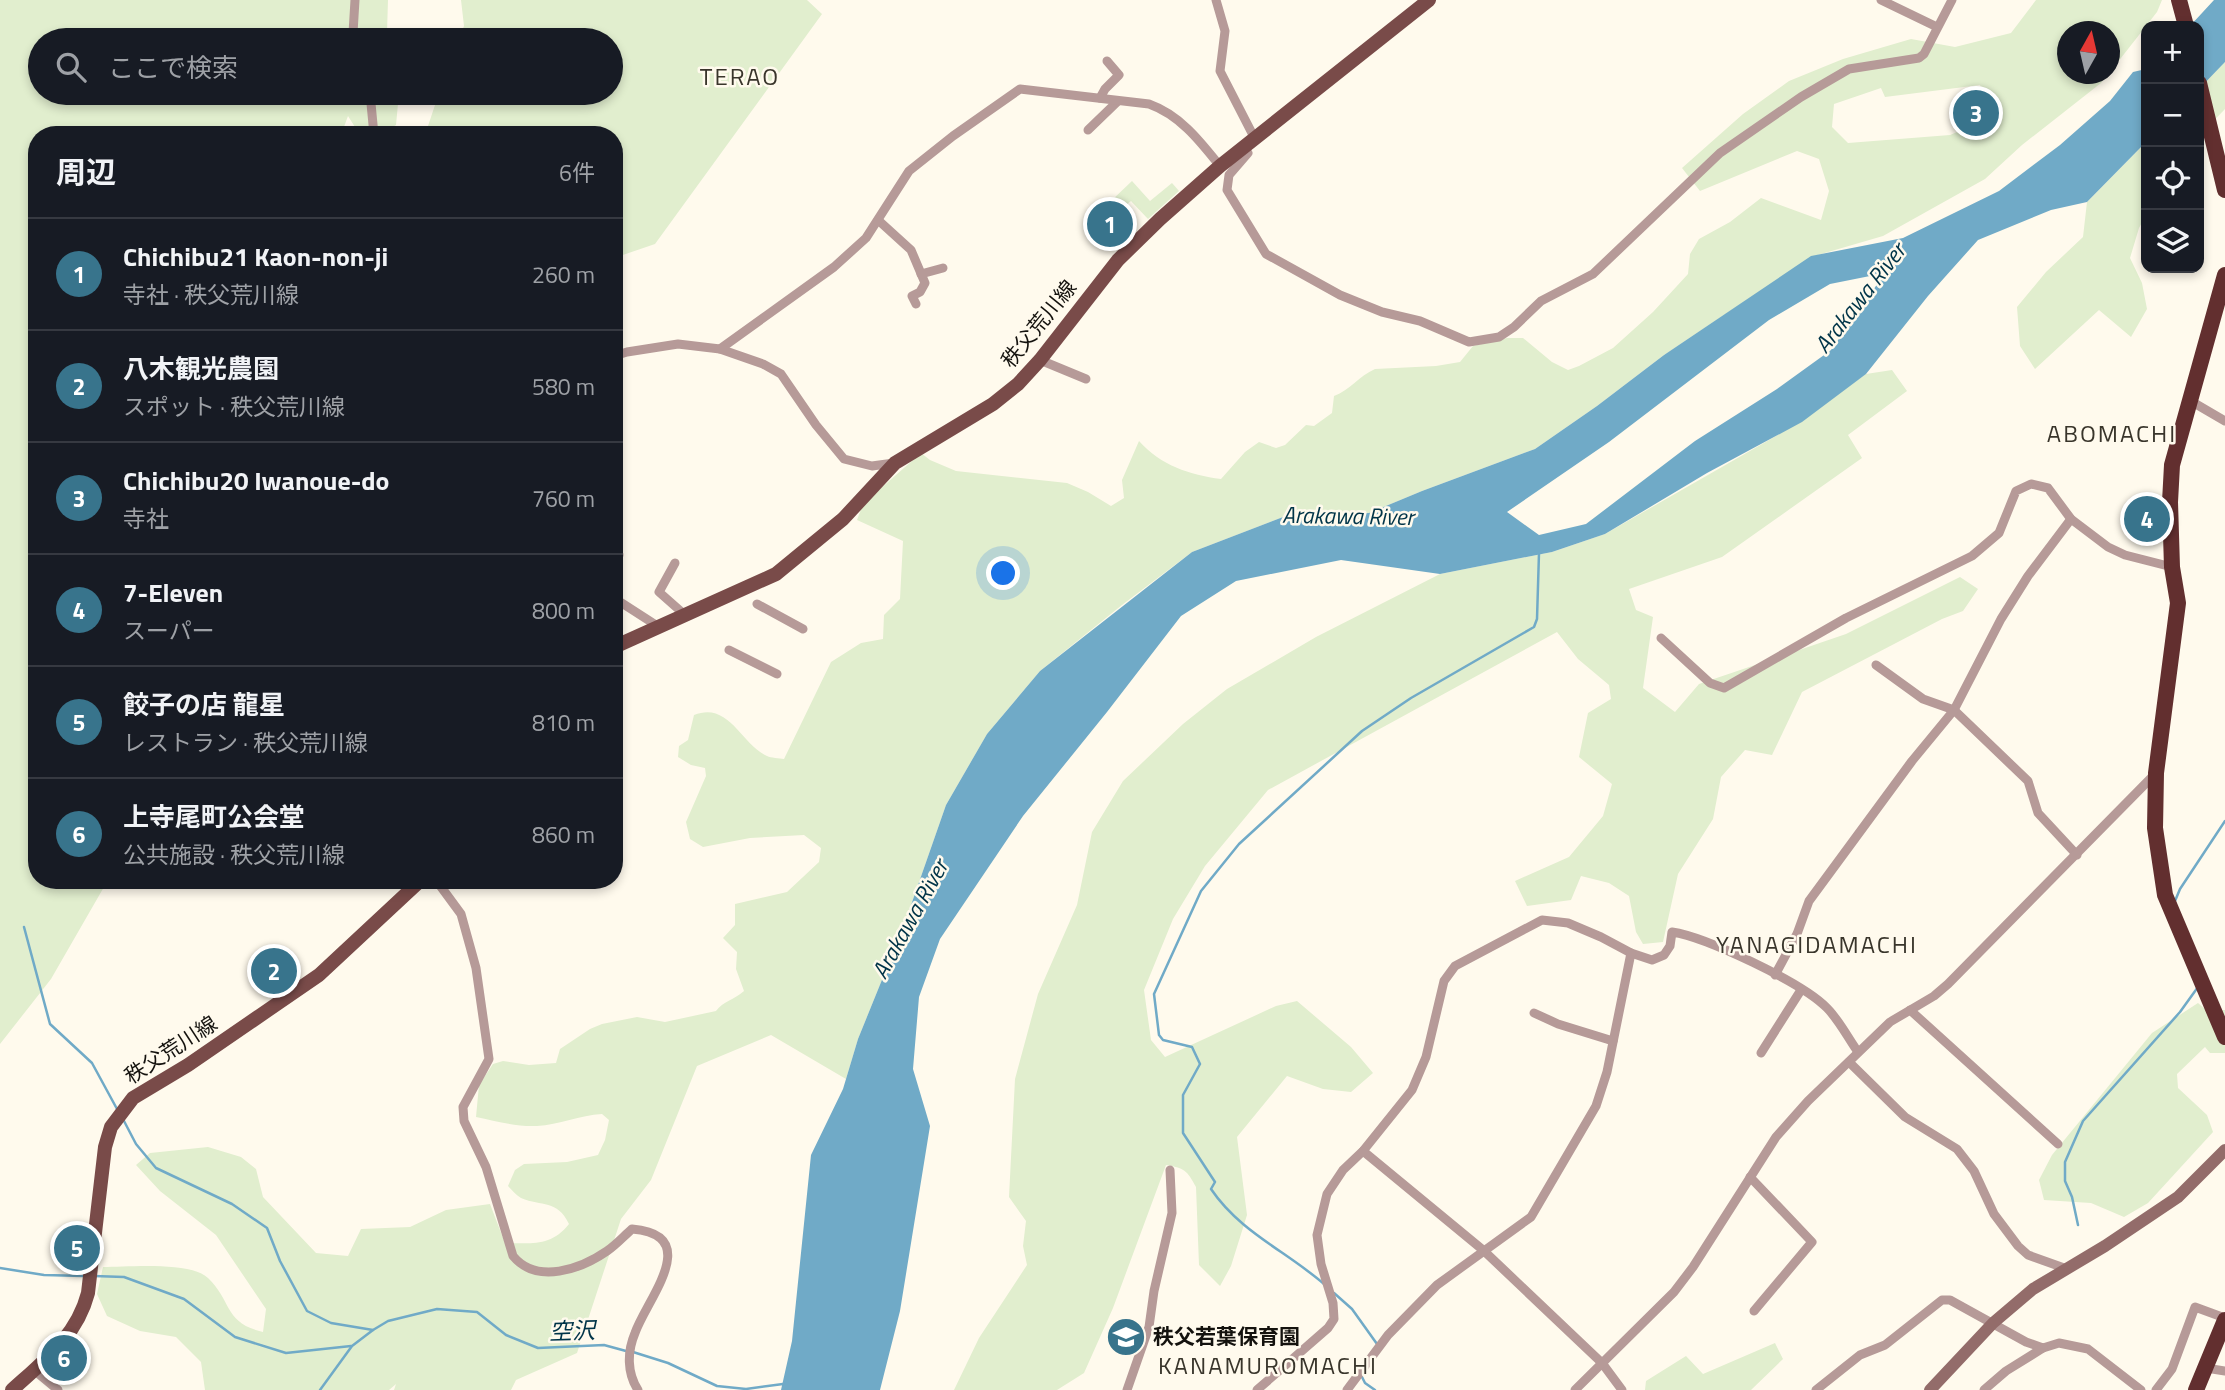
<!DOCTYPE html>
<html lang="ja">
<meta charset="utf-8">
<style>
body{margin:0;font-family:"Titillium Web","Noto Sans JP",sans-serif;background:#242831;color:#f1f3f6}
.controls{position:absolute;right:21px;top:21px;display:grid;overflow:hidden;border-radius:14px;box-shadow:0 4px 10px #0003}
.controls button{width:63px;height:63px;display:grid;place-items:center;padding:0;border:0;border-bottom:2px solid #363941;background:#171b24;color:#f1f3f6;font:35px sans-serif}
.compass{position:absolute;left:2057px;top:21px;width:63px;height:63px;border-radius:50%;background:#171b24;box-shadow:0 4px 10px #0003;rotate:8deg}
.you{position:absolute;left:1004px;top:574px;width:24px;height:24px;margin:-18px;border:5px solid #fff;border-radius:50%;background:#1a73e8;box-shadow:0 0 0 10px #1a73e833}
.badge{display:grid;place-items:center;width:46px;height:46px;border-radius:50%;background:#38748c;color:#fff;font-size:23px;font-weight:700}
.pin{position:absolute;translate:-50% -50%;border:4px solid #fff;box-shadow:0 2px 7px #0006}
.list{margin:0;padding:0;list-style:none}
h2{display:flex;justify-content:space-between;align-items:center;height:91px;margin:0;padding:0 28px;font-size:30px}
h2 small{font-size:23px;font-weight:400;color:#9ea1a6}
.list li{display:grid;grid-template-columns:46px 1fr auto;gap:21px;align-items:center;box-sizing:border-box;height:112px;padding:0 28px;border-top:2px solid #363941}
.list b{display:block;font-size:26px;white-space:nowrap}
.list p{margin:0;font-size:23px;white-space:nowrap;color:#9ea1a6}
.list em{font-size:23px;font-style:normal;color:#9ea1a6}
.icon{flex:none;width:38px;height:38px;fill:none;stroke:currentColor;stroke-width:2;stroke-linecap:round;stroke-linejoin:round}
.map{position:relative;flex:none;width:2225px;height:1390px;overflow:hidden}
.search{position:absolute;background:#171b24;box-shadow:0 4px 10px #0003;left:28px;top:28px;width:595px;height:77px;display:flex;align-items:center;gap:18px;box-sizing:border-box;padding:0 24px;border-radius:38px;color:#9ea1a6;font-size:26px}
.panel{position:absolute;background:#171b24;box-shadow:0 4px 10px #0003;left:28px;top:126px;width:595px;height:763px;border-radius:28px}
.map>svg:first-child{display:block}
</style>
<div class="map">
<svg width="2225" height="1390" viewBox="0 0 2225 1390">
<rect width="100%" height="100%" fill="#fffaed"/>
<!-- green -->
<g fill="#e1eece" fill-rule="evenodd">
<polygon points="0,0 388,0 387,32 394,40 40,40 40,93 399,93 396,125 379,135 360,135 348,116 341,135 37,135 37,880 108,880 51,979 0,1044"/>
<polygon points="461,0 807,0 822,14 655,244 614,258 614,135 425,135 439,93 611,93 611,40 458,40 464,26"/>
<path d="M2036 0H2162L2157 12 2110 72V32H2068V74H2108L2101 83 2022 145 1985 179 1883 236 1811 257 1664 355 1597 406 1535 449 1422 491 1369 513 1283 517 1192 552 1122 605 1040 671 987 734 946 805 903 928 858 1039 846 1079 771 1035 697 1066 651 1180 621 1219 577 1353 516 1380 511 1390H394L396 1384 389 1390H205L201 1362 176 1337 140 1331 107 1316 97 1294 103 1267C128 1267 190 1261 208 1278 232 1301 224 1323 263 1332L266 1309 216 1235 160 1191 136 1165 150 1153 208 1147 241 1157 256 1169 263 1197 316 1253 348 1256 361 1229 410 1227 446 1210 490 1204 505 1243C531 1243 551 1247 569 1224 557 1199 542 1207 521 1198 516 1195 512 1190 508 1186L515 1170 524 1164 567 1162 598 1155 605 1140 609 1120 602 1114C580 1115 559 1125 537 1126 516 1127 496 1121 476 1117L479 1085 493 1064 503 1061 529 1065 556 1063 560 1049 590 1029 602 1024 637 1017 665 1022 716 1011C723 1001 734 1000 744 991L736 969 737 952 723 938 735 925V904L787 892 819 862 821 848 804 835 750 838 703 847 690 839 686 822 706 776 705 768 691 765 678 757 679 746 688 740 694 715C729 701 741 744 767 756 771 758 779 758 784 759L831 662 861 643 883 639 884 615 900 599 903 541 857 520 863 504 921 453 930 460 956 471 1067 483 1088 492 1111 506 1124 498 1122 480 1139 441C1160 465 1190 475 1221 479L1245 452 1259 442 1276 448 1285 445 1306 425 1314 426 1332 413 1334 396C1350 390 1359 376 1375 369L1436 366 1460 362 1473 346 1507 338H1523L1552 362 1568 370 1579 366 1613 348 1653 312 1688 274 1690 254 1699 239 1730 222 1761 198 1821 220 1829 191 1819 159 1797 151 1700 191 1682 168 1743 114 1789 81 1843 59 1911 39 1955 47 2011 33ZM1980 85 1993 117 1950 135 1848 143 1832 127 1834 104 1881 88 1885 97Z"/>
<polygon points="2225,62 2225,109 2199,136 2199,89"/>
<polygon points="2146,142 2146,215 2139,228 2130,258 2142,283 2147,309 2131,337 2099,310 2035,369 2020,346 2017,307 2046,272 2083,237 2087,202"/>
<polygon points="1132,181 1150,201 1172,183 1179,191 1148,219 1131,201 1119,211 1111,201"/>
<path d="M1892 370 1907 391 1848 435 1862 458 1722 557 1629 589 1636 610 1653 617 1643 688 1675 712 1699 684 1846 634 1960 577 1978 589 1963 611 1942 619 1802 692 1772 755 1745 750 1721 777 1713 819 1678 874 1663 942 1643 944 1636 932 1629 896 1609 883 1581 876 1571 900 1527 906 1515 881 1569 857 1603 816 1612 784 1579 757 1588 713 1611 699 1609 685 1578 659 1557 632 1268 790 1205 866 1173 919 1144 990 1151 1040 1165 1057 1276 1006 1297 1001 1351 1047 1373 1073 1351 1092 1323 1089 1287 1076 1237 1137 1247 1215 1231 1266 1220 1286 1199 1265 1196 1187C1187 1170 1184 1168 1166 1165L1113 1308 1084 1373 1057 1390H954L979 1338 1027 1265 1023 1246 1026 1221 1009 1197 1015 1079 1038 994 1077 905 1092 832 1123 781 1183 724 1227 689 1316 637 1440 574 1552 552 1605 534 1776 436 1866 374Z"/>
<polygon points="2198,1003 2206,1010 2225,1010 2225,1053 2210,1053 2205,1047 2177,1074 2178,1088 2207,1115 2213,1132 2148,1203 2124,1217 2091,1203 2044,1200 2039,1180 2052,1155 2152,1033"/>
<polygon points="1775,1343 1783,1359 1751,1390 1645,1390 1646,1381 1686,1356 1703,1374"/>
</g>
<!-- water -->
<g fill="#70aac7" fill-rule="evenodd">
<polygon points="2214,0 2225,0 2225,62 2199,89 2199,26 2190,26"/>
<path d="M2146 69V142L2087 202 2051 210 1978 240 1928 296 1866 374 1802 422 1707 473 1605 534 1552 552 1440 574 1341 560 1236 581 1181 616 1107 712 1023 816 940 939 919 997 913 1069 930 1126 900 1311 880 1390H781L792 1341 811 1155 843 1089 858 1039 903 928 946 805 987 734 1040 671 1192 552 1283 517 1369 513 1422 491 1535 449 1597 406 1664 355 1811 256 1903 238 1999 191 2060 145 2110 101 2133 72ZM1885 273 1831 350 1777 389 1695 441 1586 524 1539 535 1507 512 1609 442 1769 320 1830 284Z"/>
</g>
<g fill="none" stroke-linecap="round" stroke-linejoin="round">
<!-- stream -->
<g stroke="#70aac7" stroke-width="2.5">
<polyline points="2175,901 2180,889 2225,821"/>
<polyline points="24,927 50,1024 92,1063 117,1109"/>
<polyline points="124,1121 136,1144 156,1168 232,1204 267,1228 280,1261 307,1311 331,1323 373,1330"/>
<polyline points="2078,1225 2072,1197 2065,1181 2065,1162 2083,1121 2180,1012 2198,987"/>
<polyline points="0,1268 44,1275 84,1276"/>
<polyline points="94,1276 124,1277 184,1299 235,1337 286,1353 351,1346"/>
<path d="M1324 1284C1286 1251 1240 1232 1211 1189L1215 1182 1183 1133V1095L1200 1064 1192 1047 1163 1040 1159 1035 1154 994 1201 891 1239 844 1362 731 1411 698 1534 627 1537 619 1539 553"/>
<polyline points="1334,1293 1352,1309 1377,1344"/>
<polyline points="633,1352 668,1363 717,1386 746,1389 783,1384"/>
<polyline points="1361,1375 1365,1383 1375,1390"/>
<polyline points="320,1390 352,1346 373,1330 388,1321 437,1309 477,1312 506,1335 538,1348 604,1345 626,1351"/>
</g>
<!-- street -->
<g stroke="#b69a98" stroke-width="9">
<polyline points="355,0 353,33 355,40"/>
<polyline points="1216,0 1225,31 1220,71 1255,139"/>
<polyline points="1881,0 1937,27"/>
<polyline points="370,93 374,135"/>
<polyline points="1100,98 1105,89 1119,75 1107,61"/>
<polyline points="1088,130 1118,101"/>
<polyline points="1244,148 1248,153 1229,175 1227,190 1266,254 1340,295 1382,312 1420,321 1469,342 1499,337 1514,327 1541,301 1593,274 1720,153 1801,97 1849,69 1919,58 1924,54 1952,0"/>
<polyline points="878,220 911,250 925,283 920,292 912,296 916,304"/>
<polyline points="921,274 943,268"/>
<path d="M720 349 834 267 866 238 909 171 953 136 1020 89 1149 104C1180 115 1200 141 1220 166"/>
<polyline points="614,356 627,352 678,344 720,349 763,364 781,374 816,425 844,459 872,466 894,463"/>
<polyline points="1040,360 1086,379"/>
<polyline points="2189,400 2225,421"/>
<polyline points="614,553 619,555"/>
<polyline points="675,563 659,592 685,615"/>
<polyline points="614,598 659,627"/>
<polyline points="757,604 803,629"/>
<polyline points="1661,638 1710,683 1724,688 1846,618 1972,556 1999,533 2016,491 2031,484 2048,488 2071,519 2108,547 2125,555 2172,567"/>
<polyline points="729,650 777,674"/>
<polyline points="1876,665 1923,699 1954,710 2028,781 2038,813 2077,855"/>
<path d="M436 880 461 914 476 968 489 1059 463 1107 464 1121 486 1167 513 1256C537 1285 581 1269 607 1251 616 1245 624 1236 632 1229 704 1235 647 1299 635 1333 627 1352 627 1373 638 1390"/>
<polyline points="1775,975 1797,934 1809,901 1912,761 1954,710 2001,619 2028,576 2071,519"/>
<polyline points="1910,1010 2058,1144"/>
<polyline points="1534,1013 1558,1024 1613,1041"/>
<polyline points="1761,1053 1801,990"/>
<polyline points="1849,1062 1905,1117 1957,1149 1974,1171 1994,1214 2018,1246 2028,1255 2067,1269"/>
<polyline points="1363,1151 1483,1250 1602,1363 1622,1390"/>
<polyline points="1750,1177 1812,1242 1754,1311"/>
<polyline points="2206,1368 2225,1371"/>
<polyline points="34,1370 58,1390"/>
<polyline points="1127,1390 1149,1327 1154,1291 1172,1213 1170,1170"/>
<path d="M1257 1390 1328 1328 1334 1319 1333 1303 1321 1264 1317 1235 1327 1194 1343 1170 1363 1151 1412 1090 1426 1057 1444 981 1455 966 1542 920 1568 923 1601 937 1631 953 1652 960 1664 955 1670 946 1672 932C1706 937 1803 983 1827 1008 1839 1020 1848 1038 1858 1052"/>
<polyline points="1347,1390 1388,1335 1437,1285 1531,1217 1596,1106 1607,1072 1631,953"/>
<polyline points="1575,1390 1674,1292 1693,1267 1776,1137 1808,1101 1890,1022 1934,996 1948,984 2155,774"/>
<polyline points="1816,1390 1860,1355 1885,1345 1942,1300 1950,1300 2026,1342 2043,1348 2059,1343 2088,1349 2141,1390"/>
<polyline points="1984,1390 2006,1371 2043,1348"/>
<polyline points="2156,1390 2172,1369 2195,1307 2225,1318"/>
</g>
<!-- secondary -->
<polyline stroke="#936c6a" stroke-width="12" points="1930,1390 1993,1323 2033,1289 2105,1246 2178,1197 2225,1150"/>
<!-- primary -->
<g stroke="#794b49" stroke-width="14">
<polyline points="614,647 776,574 843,519 895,463 993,404 1018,384 1040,360 1118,260 1160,219 1220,166 1429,0"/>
<path d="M12 1390C44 1361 77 1336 88 1293L105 1147 111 1127 133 1098 188 1065 319 975 421 880"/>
</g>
<!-- highway -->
<g stroke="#622f2f" stroke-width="16">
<polyline points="2179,0 2186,26"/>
<polyline points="2199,83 2225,190"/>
<polyline points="2225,275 2172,465 2170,502 2172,567 2178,603 2156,773 2155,828 2165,895 2225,1037"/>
<polyline points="2196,1390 2225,1320"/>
</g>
</g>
<!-- icons -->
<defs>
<g id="school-disc" transform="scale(2.0125)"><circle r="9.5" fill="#38748c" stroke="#fffaed"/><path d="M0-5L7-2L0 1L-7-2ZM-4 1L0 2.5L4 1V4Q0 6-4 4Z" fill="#fff"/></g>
</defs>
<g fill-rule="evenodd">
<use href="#school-disc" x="1126" y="1337"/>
</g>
<g text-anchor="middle" stroke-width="5" stroke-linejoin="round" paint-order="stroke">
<!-- street labels -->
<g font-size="21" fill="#14120e" stroke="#fffaed">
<text transform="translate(1039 324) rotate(-51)" y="7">秩父荒川線</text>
<text transform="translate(171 1050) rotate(-33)" y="7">秩父荒川線</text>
</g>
<!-- poi labels -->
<g font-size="21" font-weight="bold" fill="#14120e" stroke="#fffaed" text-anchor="start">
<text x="1153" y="1344">秩父若葉保育園</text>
</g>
<!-- water labels -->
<g font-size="23" font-style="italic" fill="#003448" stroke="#fffaed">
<text transform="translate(1860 298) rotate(-52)" y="8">Arakawa River</text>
<text transform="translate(1348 516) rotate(1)" y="8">Arakawa River</text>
<text transform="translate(910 919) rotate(-61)" y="8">Arakawa River</text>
<text transform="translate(572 1331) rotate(-2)" y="8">空沢</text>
</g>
<!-- quarter labels -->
<g font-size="24" letter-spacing="2" fill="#39352b" stroke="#fffaed">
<text x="740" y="85">TERAO</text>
<text x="2112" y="442">ABOMACHI</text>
<text x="1817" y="953">YANAGIDAMACHI</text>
<text x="1268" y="1374">KANAMUROMACHI</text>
</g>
</g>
</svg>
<div class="controls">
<button>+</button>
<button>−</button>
<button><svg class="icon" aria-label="locate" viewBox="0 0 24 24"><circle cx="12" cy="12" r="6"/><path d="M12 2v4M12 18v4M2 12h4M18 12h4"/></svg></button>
<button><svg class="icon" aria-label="layers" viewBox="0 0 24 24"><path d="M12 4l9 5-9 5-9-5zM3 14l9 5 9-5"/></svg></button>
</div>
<svg class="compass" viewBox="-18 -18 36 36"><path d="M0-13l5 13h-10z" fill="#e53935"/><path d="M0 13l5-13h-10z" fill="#9ea1a6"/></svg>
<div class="you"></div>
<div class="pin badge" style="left:1110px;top:224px">1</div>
<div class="pin badge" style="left:274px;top:971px">2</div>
<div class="pin badge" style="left:1976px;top:113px">3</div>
<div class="pin badge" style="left:2147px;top:519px">4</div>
<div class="pin badge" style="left:77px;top:1248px">5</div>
<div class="pin badge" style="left:64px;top:1358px">6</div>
<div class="search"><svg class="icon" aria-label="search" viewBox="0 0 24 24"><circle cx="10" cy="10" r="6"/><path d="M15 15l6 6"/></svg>ここで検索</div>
<section class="panel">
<h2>周辺<small>6件</small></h2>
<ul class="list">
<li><span class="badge">1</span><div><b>Chichibu21 Kaon-non-ji</b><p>寺社 · 秩父荒川線</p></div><em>260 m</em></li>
<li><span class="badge">2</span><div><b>八木観光農園</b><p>スポット · 秩父荒川線</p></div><em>580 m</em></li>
<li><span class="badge">3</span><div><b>Chichibu20 Iwanoue-do</b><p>寺社</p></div><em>760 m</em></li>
<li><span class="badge">4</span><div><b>7-Eleven</b><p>スーパー</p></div><em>800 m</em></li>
<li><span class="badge">5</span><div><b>餃子の店 龍星</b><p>レストラン · 秩父荒川線</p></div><em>810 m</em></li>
<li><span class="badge">6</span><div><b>上寺尾町公会堂</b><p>公共施設 · 秩父荒川線</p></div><em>860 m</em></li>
</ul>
</section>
</div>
